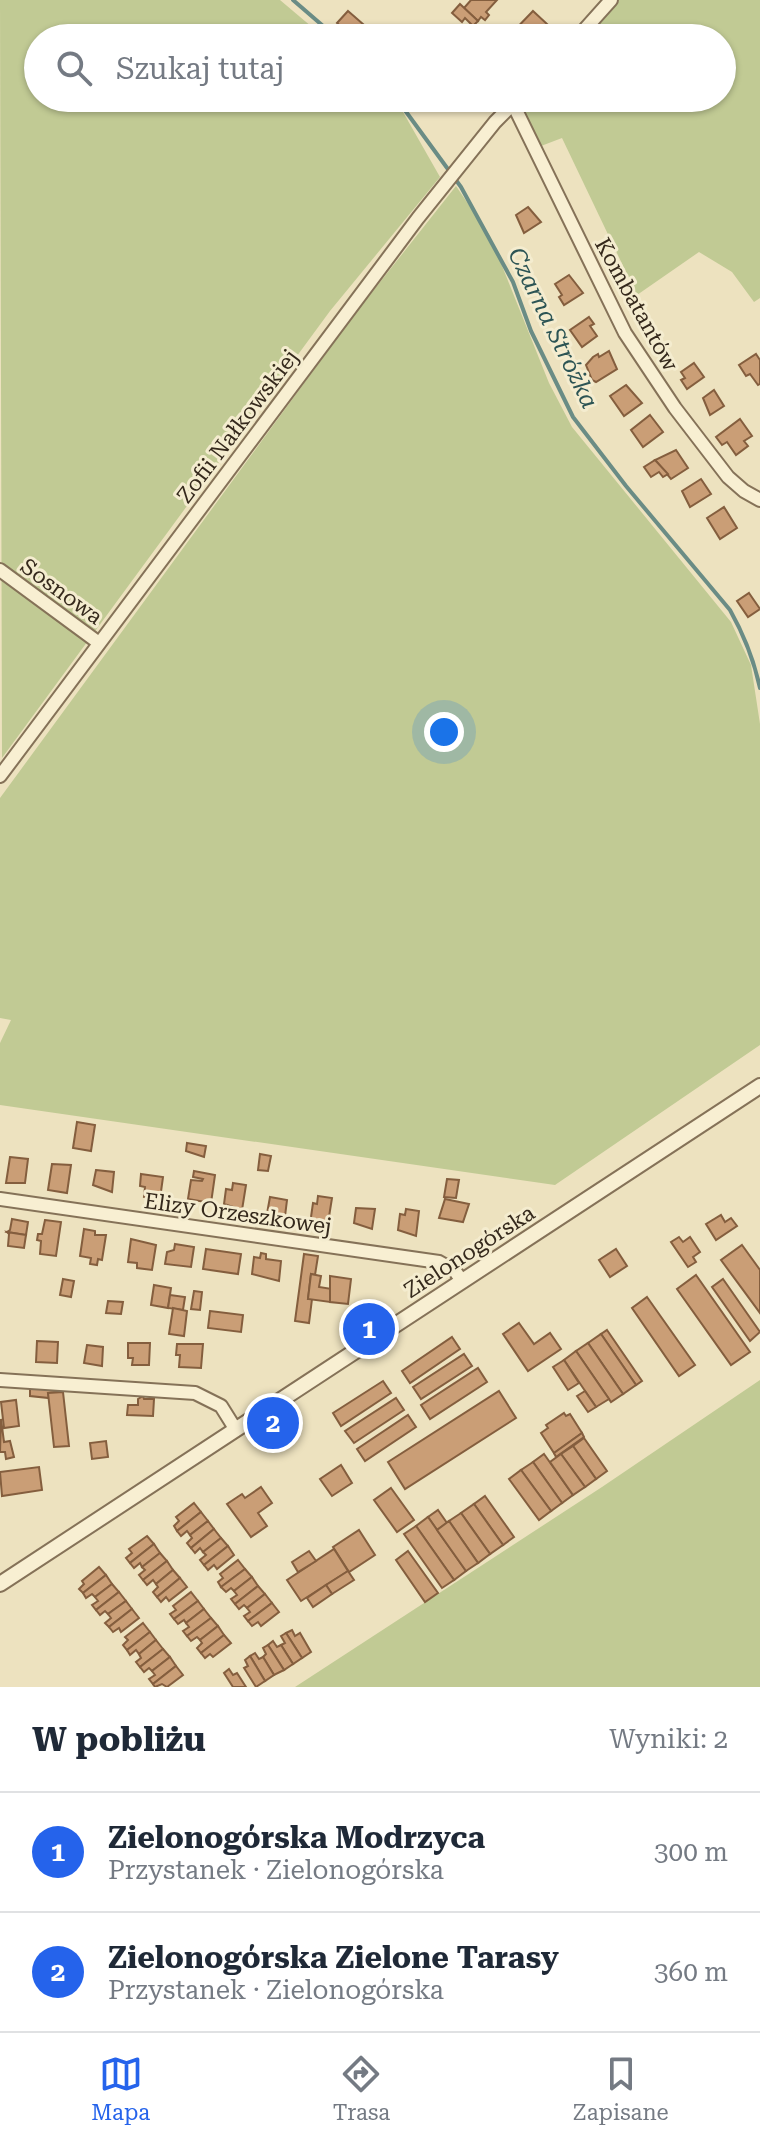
<!DOCTYPE html>
<html lang="pl">
<meta charset="utf-8">
<style>
body{margin:0;font-family:"Roboto Serif",serif;background:#f6f6f7;color:#1f2937}
.you{position:absolute;left:444px;top:732px;width:28px;height:28px;margin:-20px;border:6px solid #fff;border-radius:50%;background:#1a73e8;box-shadow:0 0 0 12px #1a73e833}
.badge{display:grid;place-items:center;width:52px;height:52px;border-radius:50%;background:#2563eb;color:#fff;font-size:26px;font-weight:700}
.pin{position:absolute;translate:-50% -50%;border:4px solid #fff;box-shadow:0 2px 8px #0006}
.list{margin:0;padding:0;list-style:none}
h2{display:flex;justify-content:space-between;align-items:center;height:104px;margin:0;padding:0 32px;font-size:34px}
h2 small{font-size:26px;font-weight:400;color:#747a83}
.list li{display:grid;grid-template-columns:52px 1fr auto;gap:24px;align-items:center;box-sizing:border-box;height:120px;padding:0 32px;border-top:2px solid #e0e1e3}
.list b{display:block;font-size:30px;white-space:nowrap}
.list p{margin:0;font-size:26px;white-space:nowrap;color:#747a83}
.list em{font-size:26px;font-style:normal;color:#747a83}
.icon{flex:none;width:44px;height:44px;fill:none;stroke:currentColor;stroke-width:2;stroke-linecap:round;stroke-linejoin:round}
.map{position:relative;flex:none;width:760px;height:1687px;overflow:hidden}
.search{position:absolute;background:#fff;box-shadow:0 2px 6px #0004;left:24px;right:24px;top:24px;height:88px;display:flex;align-items:center;gap:20px;box-sizing:border-box;padding:0 28px;border-radius:44px;color:#747a83;font-size:30px}
.sheet{height:344px;background:#fff}
nav{display:flex;justify-content:space-around;align-items:center;box-sizing:border-box;height:112px;border-top:2px solid #e0e1e3;background:#fff;font-size:22px;color:#747a83}
nav a{display:grid;justify-items:center;gap:4px}
nav .on{color:#2563eb}
.map>svg:first-child{display:block}
</style>
<div class="map">
<svg width="760" height="1687" viewBox="0 0 760 1687">
<rect width="100%" height="100%" fill="#ede2bf"/>
<!-- green -->
<g fill="#c1ca94">
<polygon points="0,0 280,0 325,38 38,38 38,98 395,98 440,177 330,311 2,758"/>
<polygon points="616,0 760,0 760,298 754,302 732,272 699,252 637,295 562,138 541,146 523,110 531,99 543,98 722,98 722,38 584,38"/>
<polygon points="456,186 490,236 549,383 572,427 731,622 751,665 760,724 760,1045 555,1185 0,1105 0,1043 11,1020 0,1018 0,798 354,315"/>
<polygon points="760,1380 760,1687 295,1687 602,1487"/>
</g>
<g fill="none" stroke-linecap="round" stroke-linejoin="round">
<!-- stream -->
<g stroke="#6a8c85" stroke-width="4">
<polyline points="293,0 337,38"/>
<path d="M396 98 461 187 513 282 531 331 573 417 626 486 730 610C744 635 754 660 760 688"/>
</g>
</g>
<!-- building -->
<g fill="#ca9e76" stroke="#845e3e" stroke-width="2">
<polygon points="471,0 497,0 486,12 489,15 485,20 481,17 478,21 464,8"/>
<polygon points="460,4 478,21 473,26 465,18 462,22 452,13"/>
<polygon points="348,11 371,31 364,38 354,38 337,23"/>
<polygon points="533,11 547,24 533,38 507,38"/>
<polygon points="528,207 541,222 524,233 516,215"/>
<polygon points="569,275 583,293 564,305 559,297 562,295 555,284"/>
<polygon points="589,317 594,324 590,326 597,336 582,347 570,330"/>
<polygon points="609,351 617,369 596,382 592,380 586,365 593,357 598,354 599,357"/>
<polygon points="756,354 760,360 760,384 758,385 750,374 746,376 739,365"/>
<polygon points="694,363 704,377 687,389 681,380 685,378 681,372"/>
<polygon points="626,385 642,403 624,416 610,396"/>
<polygon points="714,390 724,406 710,415 703,398"/>
<polygon points="650,415 663,432 643,447 631,430"/>
<polygon points="740,419 752,436 744,441 748,446 736,455 727,442 722,445 716,437"/>
<polygon points="676,450 688,468 671,479 655,460"/>
<polygon points="655,460 668,474 663,477 659,472 651,477 644,467"/>
<polygon points="701,479 711,494 690,507 682,491"/>
<polygon points="724,507 737,528 720,539 707,518"/>
<polygon points="749,593 760,609 748,617 737,601"/>
<polygon points="77,1122 95,1125 91,1151 73,1148"/>
<polygon points="187,1143 206,1146 204,1157 186,1151"/>
<polygon points="260,1154 271,1156 268,1171 258,1170"/>
<polygon points="10,1157 28,1159 25,1183 6,1183"/>
<polygon points="52,1164 71,1165 67,1193 48,1190"/>
<polygon points="96,1170 114,1172 112,1192 93,1185"/>
<polygon points="194,1171 215,1175 211,1203 188,1199 191,1180 202,1181 203,1179 193,1177"/>
<polygon points="141,1174 163,1177 160,1199 144,1197 145,1187 140,1186"/>
<polygon points="447,1179 459,1180 456,1198 444,1197"/>
<polygon points="233,1183 246,1185 242,1210 224,1204 226,1189 232,1190"/>
<polygon points="318,1196 332,1198 328,1223 319,1221 319,1226 310,1224 313,1203 317,1204"/>
<polygon points="270,1197 287,1200 285,1216 278,1215 278,1220 266,1219"/>
<polygon points="445,1199 469,1204 463,1222 439,1218"/>
<polygon points="356,1208 375,1209 372,1229 354,1223"/>
<polygon points="406,1209 419,1211 416,1236 398,1230 400,1214 405,1215"/>
<polygon points="721,1215 725,1222 731,1218 737,1226 716,1240 706,1224"/>
<polygon points="12,1219 28,1222 26,1235 7,1232 10,1230"/>
<polygon points="45,1220 61,1222 56,1256 40,1254 41,1241 37,1240 38,1234 42,1234"/>
<polygon points="84,1229 95,1231 95,1235 106,1235 102,1260 98,1259 97,1265 90,1264 91,1258 80,1256"/>
<polygon points="7,1232 26,1235 24,1248 8,1246 9,1234"/>
<polygon points="679,1237 683,1242 690,1237 700,1252 693,1257 696,1262 688,1267 671,1242"/>
<polygon points="131,1239 156,1245 152,1270 137,1268 137,1263 128,1262"/>
<polygon points="175,1244 194,1247 191,1267 165,1264 167,1252 174,1250"/>
<polygon points="742,1245 760,1270 760,1313 721,1260"/>
<polygon points="206,1249 241,1254 238,1274 203,1269"/>
<polygon points="616,1249 627,1266 610,1277 599,1260"/>
<polygon points="261,1253 266,1254 266,1259 281,1261 279,1281 252,1274 254,1257 260,1258"/>
<polygon points="304,1254 318,1256 315,1275 311,1274 308,1299 312,1299 309,1323 295,1321"/>
<polygon points="311,1274 321,1276 319,1287 332,1289 330,1302 308,1299"/>
<polygon points="696,1275 750,1352 731,1365 677,1289"/>
<polygon points="330,1276 351,1279 348,1304 330,1302"/>
<polygon points="63,1279 74,1281 71,1297 60,1295"/>
<polygon points="723,1279 760,1332 750,1341 712,1287"/>
<polygon points="154,1285 171,1288 168,1308 151,1305"/>
<polygon points="194,1291 202,1292 200,1310 191,1309"/>
<polygon points="170,1295 185,1297 183,1310 168,1308"/>
<polygon points="647,1297 695,1365 679,1376 632,1308"/>
<polygon points="108,1301 123,1302 121,1314 106,1313"/>
<polygon points="366,1305 372,1313 357,1323 352,1314"/>
<polygon points="173,1308 187,1311 184,1336 169,1334"/>
<polygon points="210,1311 243,1315 241,1332 208,1328"/>
<polygon points="519,1323 534,1344 550,1333 561,1349 528,1371 503,1334"/>
<polygon points="607,1330 642,1381 636,1385 601,1334"/>
<polygon points="601,1334 636,1385 623,1394 588,1343"/>
<polygon points="452,1337 460,1349 410,1383 402,1371"/>
<polygon points="37,1341 58,1342 57,1363 36,1362"/>
<polygon points="128,1343 150,1343 149,1365 132,1365 133,1358 128,1358"/>
<polygon points="588,1343 623,1394 611,1402 576,1351"/>
<polygon points="177,1344 203,1344 201,1368 179,1367 180,1355 176,1355"/>
<polygon points="87,1345 103,1347 102,1366 84,1363"/>
<polygon points="576,1351 609,1399 596,1407 564,1360"/>
<polygon points="464,1354 472,1366 421,1399 413,1387"/>
<polygon points="564,1360 579,1383 568,1390 553,1367"/>
<polygon points="478,1368 487,1382 430,1419 421,1405"/>
<polygon points="383,1381 391,1393 341,1426 333,1413"/>
<polygon points="30,1388 63,1390 64,1391 48,1393 49,1398 30,1396"/>
<polygon points="499,1391 516,1418 405,1489 388,1462"/>
<polygon points="585,1391 596,1407 588,1412 577,1396"/>
<polygon points="63,1392 69,1446 54,1447 48,1393"/>
<polygon points="143,1396 144,1399 154,1399 153,1416 127,1415 128,1405 138,1405 138,1399"/>
<polygon points="396,1398 404,1410 354,1443 345,1431"/>
<polygon points="16,1400 19,1426 4,1428 1,1402"/>
<polygon points="564,1413 566,1416 570,1414 582,1433 554,1453 541,1433 548,1428 546,1425"/>
<polygon points="408,1415 416,1427 365,1461 357,1449"/>
<polygon points="1,1419 4,1442 10,1441 14,1457 6,1459 5,1452 0,1452"/>
<polygon points="582,1433 584,1437 556,1457 554,1453"/>
<polygon points="584,1438 607,1471 596,1479 573,1446"/>
<polygon points="106,1441 108,1457 92,1459 90,1443"/>
<polygon points="573,1446 596,1479 585,1487 561,1454"/>
<polygon points="544,1454 573,1495 562,1503 533,1462"/>
<polygon points="561,1454 585,1487 573,1495 550,1462"/>
<polygon points="533,1462 562,1503 551,1511 521,1470"/>
<polygon points="341,1465 352,1483 332,1496 320,1479"/>
<polygon points="39,1467 42,1490 2,1496 0,1472"/>
<polygon points="521,1470 551,1511 539,1520 509,1479"/>
<polygon points="261,1487 272,1503 258,1513 267,1526 251,1537 227,1504 242,1494 245,1498"/>
<polygon points="391,1488 414,1520 397,1532 374,1500"/>
<polygon points="485,1496 514,1537 503,1545 474,1504"/>
<polygon points="194,1503 201,1512 177,1531 174,1526 179,1521 176,1517"/>
<polygon points="474,1504 503,1545 490,1554 461,1513"/>
<polygon points="438,1510 447,1523 437,1530 428,1517"/>
<polygon points="201,1512 208,1521 190,1535 187,1531 181,1536 177,1531"/>
<polygon points="461,1513 490,1554 478,1563 449,1521"/>
<polygon points="428,1517 466,1571 454,1580 416,1526"/>
<polygon points="208,1521 214,1529 191,1548 187,1543 192,1538 190,1535"/>
<polygon points="449,1521 478,1563 466,1571 437,1530"/>
<polygon points="416,1526 454,1580 442,1588 404,1534"/>
<polygon points="214,1529 221,1538 203,1552 200,1548 195,1553 191,1548"/>
<polygon points="359,1530 375,1555 349,1572 333,1547"/>
<polygon points="147,1536 154,1544 130,1563 126,1558 132,1553 129,1549"/>
<polygon points="221,1538 228,1546 204,1565 200,1560 206,1555 203,1552"/>
<polygon points="154,1544 160,1553 142,1567 140,1563 134,1568 130,1563"/>
<polygon points="228,1546 234,1555 217,1569 214,1565 208,1570 204,1565"/>
<polygon points="334,1549 348,1571 301,1601 287,1580"/>
<polygon points="309,1551 316,1561 298,1572 292,1562"/>
<polygon points="408,1551 438,1593 425,1602 396,1560"/>
<polygon points="160,1553 167,1561 143,1580 139,1575 145,1570 142,1567"/>
<polygon points="238,1560 245,1569 221,1587 218,1582 223,1578 220,1574"/>
<polygon points="167,1561 173,1570 156,1584 153,1580 147,1585 143,1580"/>
<polygon points="99,1567 106,1575 83,1593 79,1589 84,1584 82,1581"/>
<polygon points="245,1569 252,1577 234,1591 231,1588 226,1592 221,1587"/>
<polygon points="173,1570 180,1578 157,1597 153,1592 158,1587 156,1584"/>
<polygon points="348,1571 354,1580 332,1594 326,1585"/>
<polygon points="106,1575 112,1584 95,1597 92,1594 86,1598 83,1593"/>
<polygon points="252,1577 258,1586 235,1604 231,1599 237,1595 234,1591"/>
<polygon points="180,1578 187,1587 169,1601 166,1597 161,1602 157,1597"/>
<polygon points="112,1584 119,1592 96,1610 92,1605 98,1601 95,1597"/>
<polygon points="326,1585 332,1594 313,1607 307,1598"/>
<polygon points="258,1586 265,1594 247,1608 244,1605 239,1609 235,1604"/>
<polygon points="119,1592 126,1601 108,1614 105,1611 100,1615 96,1610"/>
<polygon points="191,1592 198,1601 174,1619 170,1614 176,1610 173,1606"/>
<polygon points="265,1594 272,1603 248,1621 244,1616 250,1612 247,1608"/>
<polygon points="126,1601 132,1609 109,1627 105,1623 111,1618 108,1614"/>
<polygon points="198,1601 204,1609 186,1623 184,1620 178,1624 174,1619"/>
<polygon points="272,1603 279,1612 261,1626 258,1622 252,1626 248,1621"/>
<polygon points="132,1609 139,1618 121,1632 119,1628 113,1632 109,1627"/>
<polygon points="204,1609 211,1618 187,1636 183,1631 189,1627 186,1623"/>
<polygon points="211,1618 218,1626 200,1640 197,1637 191,1641 187,1636"/>
<polygon points="143,1623 150,1632 127,1650 123,1645 128,1640 125,1637"/>
<polygon points="218,1626 224,1635 201,1653 197,1648 202,1643 200,1640"/>
<polygon points="292,1630 295,1636 300,1633 311,1652 302,1658 286,1633"/>
<polygon points="150,1632 156,1640 139,1654 136,1650 130,1655 127,1650"/>
<polygon points="286,1633 302,1658 293,1664 281,1645 285,1643 281,1636"/>
<polygon points="224,1635 231,1643 213,1657 210,1654 205,1658 201,1653"/>
<polygon points="156,1640 163,1649 140,1667 136,1662 141,1658 139,1654"/>
<polygon points="273,1641 277,1647 281,1645 293,1664 284,1670 268,1645"/>
<polygon points="268,1645 284,1670 274,1675 263,1657 266,1654 263,1648"/>
<polygon points="163,1649 170,1657 152,1671 149,1668 144,1672 140,1667"/>
<polygon points="255,1653 259,1659 263,1657 274,1675 265,1681 250,1656"/>
<polygon points="250,1656 265,1681 256,1687 244,1668 248,1666 245,1660"/>
<polygon points="170,1657 176,1666 153,1684 149,1679 155,1675 152,1671"/>
<polygon points="176,1666 183,1675 167,1687 162,1684 155,1687 153,1684"/>
<polygon points="229,1669 233,1675 237,1673 246,1687 233,1687 224,1673"/>
</g>
<g fill="none" stroke-linecap="round" stroke-linejoin="round">
<!-- minor casing -->
<g stroke="#857258" stroke-width="16">
<g id="minor">
<polyline points="577,38 611,0"/>
<polyline points="513,104 625,333 675,408 728,477 744,491 760,500"/>
<polyline points="0,570 99,643"/>
<polyline points="0,776 418,218 495,122 519,98"/>
<polyline points="0,1199 439,1262 455,1271 462,1281"/>
<polyline points="0,1380 195,1393 221,1406 236,1430"/>
</g>
</g>
<!-- tertiary casing -->
<g stroke="#857258" stroke-width="18">
<polyline id="tertiary" points="0,1584 760,1086"/>
</g>
<!-- minor -->
<use href="#minor" stroke="#f8efd2" stroke-width="12"/>
<!-- tertiary -->
<use href="#tertiary" stroke="#f8efd2" stroke-width="14"/>
</g>
<g text-anchor="middle" stroke-width="6" stroke-linejoin="round" paint-order="stroke">
<!-- street labels -->
<g font-size="22" fill="#35291c" stroke="#f4eccf">
<text transform="translate(637 304) rotate(61)" y="8">Kombatantów</text>
<text transform="translate(237 426) rotate(-53)" y="8">Zofii Nałkowskiej</text>
<text transform="translate(62 591) rotate(36)" y="8">Sosnowa</text>
<text transform="translate(238 1213) rotate(8)" y="8">Elizy Orzeszkowej</text>
<text transform="translate(469 1251) rotate(-33)" y="8">Zielonogórska</text>
</g>
<!-- water labels -->
<g font-size="24" font-style="italic" fill="#2c5454" stroke="#f4eccf">
<text transform="translate(553 328) rotate(64)" y="8">Czarna Stróżka</text>
</g>
</g>
</svg>
<div class="you"></div>
<div class="pin badge" style="left:369px;top:1329px">1</div>
<div class="pin badge" style="left:273px;top:1423px">2</div>
<div class="search"><svg class="icon" aria-label="search" viewBox="0 0 24 24"><circle cx="10" cy="10" r="6"/><path d="M15 15l6 6"/></svg>Szukaj tutaj</div>
</div>
<section class="sheet">
<h2>W pobliżu<small>Wyniki: 2</small></h2>
<ul class="list">
<li><span class="badge">1</span><div><b>Zielonogórska Modrzyca</b><p>Przystanek · Zielonogórska</p></div><em>300 m</em></li>
<li><span class="badge">2</span><div><b>Zielonogórska Zielone Tarasy</b><p>Przystanek · Zielonogórska</p></div><em>360 m</em></li>
</ul>
</section>
<nav>
<a class="on"><svg class="icon" aria-label="map" viewBox="0 0 24 24"><path d="M3 6l6-2 6 2 6-2v14l-6 2-6-2-6 2zM9 4v14M15 6v14"/></svg>Mapa</a>
<a><svg class="icon" aria-label="directions" viewBox="0 0 24 24"><path d="M12 3l9 9-9 9-9-9zM9 14v-3h6M13 9l2 2-2 2"/></svg>Trasa</a>
<a><svg class="icon" aria-label="saved" viewBox="0 0 24 24"><path d="M7 4h10v16l-5-4-5 4z"/></svg>Zapisane</a>
</nav>
